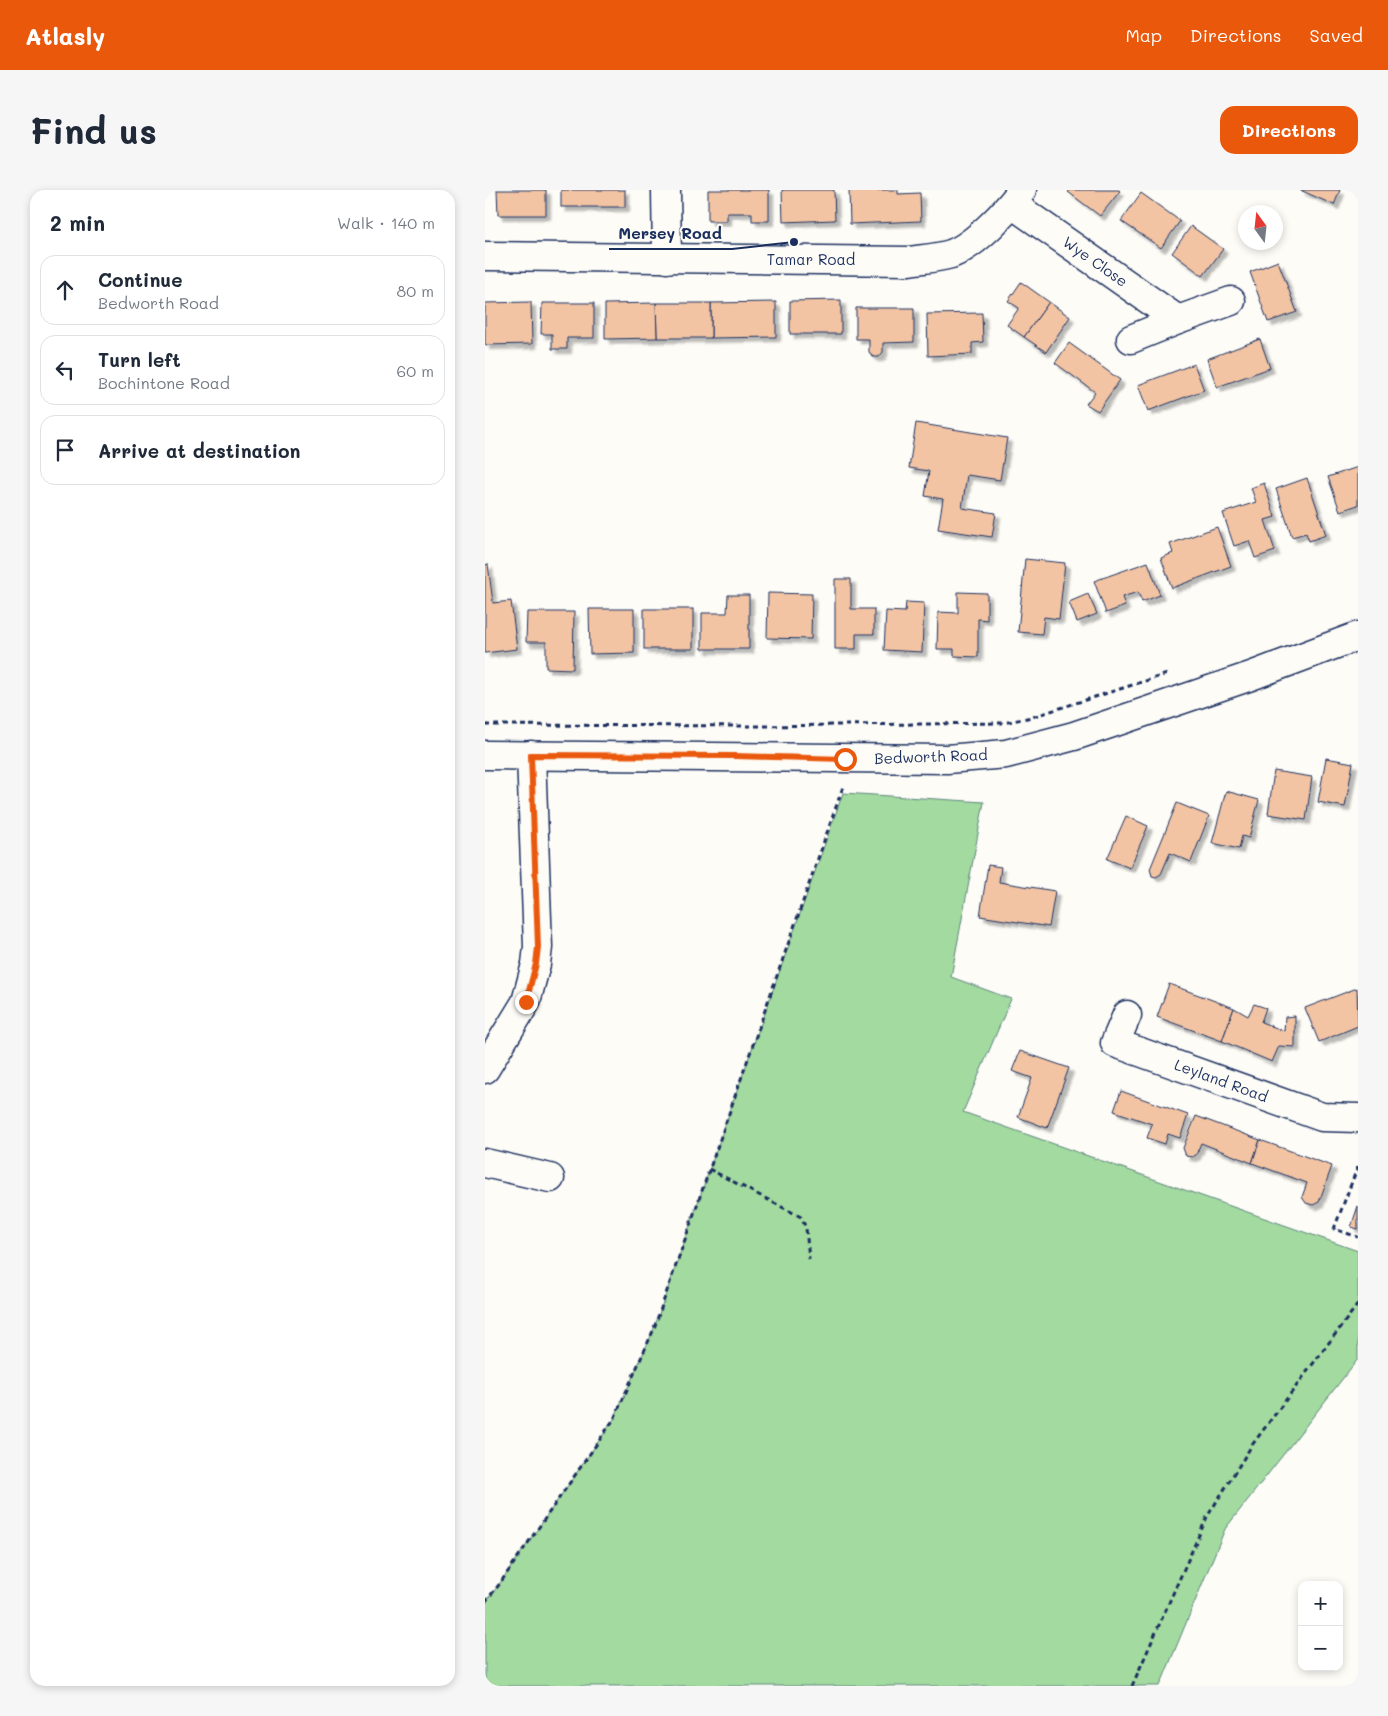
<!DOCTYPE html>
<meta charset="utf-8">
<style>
body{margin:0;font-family:Mali,sans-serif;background:#f6f6f7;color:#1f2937}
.controls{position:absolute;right:15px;bottom:15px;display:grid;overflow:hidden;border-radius:10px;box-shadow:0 2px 8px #0003}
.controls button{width:45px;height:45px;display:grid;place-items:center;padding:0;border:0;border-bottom:1px solid #e0e1e3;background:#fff;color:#1f2937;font:25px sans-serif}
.compass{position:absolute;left:753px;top:15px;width:45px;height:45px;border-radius:50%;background:#fff;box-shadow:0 2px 8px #0003;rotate:345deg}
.stop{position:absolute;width:15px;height:15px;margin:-11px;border:4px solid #ea580c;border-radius:50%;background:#fff}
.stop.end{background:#ea580c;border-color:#fff;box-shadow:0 1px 5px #0008}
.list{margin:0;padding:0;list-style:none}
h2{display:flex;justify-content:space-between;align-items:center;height:65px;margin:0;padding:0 20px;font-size:21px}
h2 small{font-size:16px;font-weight:400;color:#747a83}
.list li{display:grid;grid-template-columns:32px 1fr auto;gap:15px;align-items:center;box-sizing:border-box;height:70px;margin:0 10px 10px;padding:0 10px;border:1px solid #e0e1e3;border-radius:15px}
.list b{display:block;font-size:19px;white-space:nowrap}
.list p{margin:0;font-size:16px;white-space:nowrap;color:#747a83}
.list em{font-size:16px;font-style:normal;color:#747a83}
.icon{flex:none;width:28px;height:28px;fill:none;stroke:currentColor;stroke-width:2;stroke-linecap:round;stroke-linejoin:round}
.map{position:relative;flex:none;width:873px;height:1496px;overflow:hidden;border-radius:15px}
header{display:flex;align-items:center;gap:30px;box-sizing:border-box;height:70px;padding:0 25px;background:#ea580c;color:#fff}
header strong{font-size:24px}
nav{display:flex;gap:28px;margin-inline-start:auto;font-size:18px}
.intro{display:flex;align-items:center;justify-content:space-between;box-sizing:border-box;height:120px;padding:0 30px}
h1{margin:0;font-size:35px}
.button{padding:12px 22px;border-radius:15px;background:#ea580c;color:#fff;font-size:18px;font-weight:700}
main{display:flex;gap:30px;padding:0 30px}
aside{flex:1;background:#fff;border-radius:15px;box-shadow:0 2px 8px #0003}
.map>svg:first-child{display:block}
</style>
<header>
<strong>Atlasly</strong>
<nav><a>Map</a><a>Directions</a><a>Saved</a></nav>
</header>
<div class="intro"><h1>Find us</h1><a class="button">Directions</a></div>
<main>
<aside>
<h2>2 min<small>Walk · 140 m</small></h2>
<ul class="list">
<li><svg class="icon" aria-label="ahead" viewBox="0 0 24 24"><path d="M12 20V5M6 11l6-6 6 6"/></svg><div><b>Continue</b><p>Bedworth Road</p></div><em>80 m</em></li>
<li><svg class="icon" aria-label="left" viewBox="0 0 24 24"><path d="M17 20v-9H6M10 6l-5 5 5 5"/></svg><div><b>Turn left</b><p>Bochintone Road</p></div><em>60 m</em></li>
<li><svg class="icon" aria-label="arrive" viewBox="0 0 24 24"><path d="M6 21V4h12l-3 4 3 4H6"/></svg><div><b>Arrive at destination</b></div></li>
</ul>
</aside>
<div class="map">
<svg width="873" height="1496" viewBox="0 0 873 1496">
<defs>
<filter id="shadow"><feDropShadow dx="4.5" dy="4.5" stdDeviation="1" flood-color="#0004"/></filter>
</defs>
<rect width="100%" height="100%" fill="#fdfcf7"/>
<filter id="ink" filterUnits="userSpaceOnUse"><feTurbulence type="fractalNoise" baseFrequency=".02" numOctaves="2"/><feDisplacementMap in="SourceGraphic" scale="10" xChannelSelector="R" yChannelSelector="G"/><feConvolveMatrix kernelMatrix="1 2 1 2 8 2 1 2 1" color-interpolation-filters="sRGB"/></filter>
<g filter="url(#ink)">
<!-- green -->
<polygon fill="#a2da9f" stroke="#5e847e" points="358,603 499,612 466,787 526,809 478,922 873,1061 873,1169 740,1339 675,1496 0,1496 0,1412 13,1396 129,1229 168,1141 248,912"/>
<!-- building -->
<g fill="#f3c4a3" stroke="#1b2f5e" filter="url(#shadow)">
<polygon points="12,0 61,0 61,25 13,25"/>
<rect x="76" y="0" width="64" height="17"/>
<polygon points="223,0 284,0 284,31 267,31 267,23 242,23 242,31 223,31"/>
<polygon points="297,0 349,0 350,30 298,32"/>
<polygon points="364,0 413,0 413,4 435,3 436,31 365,34"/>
<polygon points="585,0 634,0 635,1 615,26 583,2"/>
<polygon points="815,0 855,0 849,15"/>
<polygon points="656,3 695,31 676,58 636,31"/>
<polygon points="706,36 738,59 718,86 687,63"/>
<polygon points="793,71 812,122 783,132 765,82"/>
<polygon points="536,92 564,112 539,147 522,135 534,118 523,111"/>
<polygon points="356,110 356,144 305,144 305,111"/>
<polygon points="46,112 47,154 0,155 0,113"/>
<polygon points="291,112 291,147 226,148 226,113"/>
<polygon points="564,112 585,127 561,162 539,147"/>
<polygon points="57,113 109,113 109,148 82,148 82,159 67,159 67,144 56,144"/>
<polygon points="171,113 226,113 226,148 172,148"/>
<polygon points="171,113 172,148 120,149 120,114"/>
<polygon points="371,118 429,118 429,152 398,153 398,162 394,167 388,167 384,162 384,149 371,149"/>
<polygon points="497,123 498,152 487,153 487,164 443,166 442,124"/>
<polygon points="775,149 785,178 732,197 722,169"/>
<polygon points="584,153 635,190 613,221 601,214 610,202 570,173"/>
<polygon points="709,174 719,200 663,221 653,195"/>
<polygon points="431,233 522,248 515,290 482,285 477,318 511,323 507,347 453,339 458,309 440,306 444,281 424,278"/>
<polygon points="873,277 873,315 855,321 843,287"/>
<polygon points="822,288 841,345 824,351 821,343 807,347 791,299"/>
<polygon points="779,293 790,327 780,330 790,361 770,368 764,351 749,356 738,323 771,312 766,298"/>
<polygon points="732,337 746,376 687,398 676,368 688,363 685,354"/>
<polygon points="540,369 580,373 574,429 559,427 557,444 533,442"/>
<polygon points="663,372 675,405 657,412 653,402 637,407 640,416 621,423 609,391"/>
<polygon points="3,374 8,413 26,411 32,459 0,463 0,375"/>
<polygon points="350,389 366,389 366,419 389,419 389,444 371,444 371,459 350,459"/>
<polygon points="473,402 502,403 502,430 493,429 493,467 469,466 469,459 452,459 453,422 473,423"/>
<polygon points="283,403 327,404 326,449 282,448"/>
<polygon points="603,404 612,424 592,432 584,412"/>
<polygon points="243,405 264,405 264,459 217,459 217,423 242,423"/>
<polygon points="421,412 439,413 437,462 399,460 401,421 420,422"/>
<polygon points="104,419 149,419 149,463 105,464"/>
<rect x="159" y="419" width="49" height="40"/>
<polygon points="42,422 89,422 88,479 61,478 61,452 41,452"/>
<polygon points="841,568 868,573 860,617 833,612"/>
<polygon points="789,581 827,587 821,630 783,624"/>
<polygon points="741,601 774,610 764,648 757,646 754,659 727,653"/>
<polygon points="692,613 724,626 706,672 685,663 676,684 671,687 667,686 665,679"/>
<polygon points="641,626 663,636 645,678 622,669"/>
<polygon points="503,675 516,677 514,692 570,701 564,737 495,726"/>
<polygon points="684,794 749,818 737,851 672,827"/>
<polygon points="872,798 873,836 834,852 820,818"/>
<polygon points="769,814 781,818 776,832 799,841 800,827 810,826 810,857 794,856 787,872 737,851 749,818 763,826"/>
<polygon points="535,861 584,878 562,938 533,927 547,888 527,881"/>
<polygon points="636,901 703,925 695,948 683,944 680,954 662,948 667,934 629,921"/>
<polygon points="711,926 775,950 767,973 716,953 711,965 707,967 701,966 698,958"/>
<polygon points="775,950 847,976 834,1012 828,1015 821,1013 817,1007 822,993 767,973"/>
<polygon points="873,1016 873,1039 866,1037"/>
</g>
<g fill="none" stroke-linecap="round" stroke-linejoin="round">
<!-- minor casing -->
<g stroke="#1b2f5e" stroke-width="31">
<g id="minor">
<polyline points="181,0 182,69"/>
<polyline points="527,14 693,130"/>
<path d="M0 66 424 71C437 69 453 68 466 64 489 56 523 20 537 0"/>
<polyline points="646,149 693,130 746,111"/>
<polyline points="642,825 630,853 837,927 873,928"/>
<polyline points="0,879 41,812 51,774 53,757 46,565"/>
<polyline points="0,973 65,988"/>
</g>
</g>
<!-- major casing -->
<g stroke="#1b2f5e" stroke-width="31">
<polyline id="major" points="0,565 462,569 521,564 589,546 766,486 873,446"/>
</g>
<!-- path -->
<g stroke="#1b2f5e" stroke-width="3" stroke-dasharray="5 4" stroke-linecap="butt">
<polyline points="0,535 275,536 518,533 547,527 682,484"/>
<polyline points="873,976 849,1039 873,1047"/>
<polyline points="224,979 316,1027 321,1038 324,1069"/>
<polyline points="0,1412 13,1396 129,1229 168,1141 359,594"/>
<polyline points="647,1496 722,1327 767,1255 873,1114"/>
</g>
<!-- minor -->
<use href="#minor" stroke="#fdfcf7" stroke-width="28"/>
<!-- major -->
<use href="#major" stroke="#fdfcf7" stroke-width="28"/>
</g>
</g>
<g fill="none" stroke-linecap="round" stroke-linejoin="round" filter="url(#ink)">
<!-- route -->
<polyline stroke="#ea580c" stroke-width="6" points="41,812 51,774 53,757 46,565 249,566 360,569"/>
</g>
<g text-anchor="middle" stroke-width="4" stroke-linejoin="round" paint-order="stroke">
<!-- street labels -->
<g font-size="15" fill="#1b2f5e" stroke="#fdfcf7">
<text x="326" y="75">Tamar Road</text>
<text transform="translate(610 72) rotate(35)" y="5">Wye Close</text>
<text transform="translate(446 567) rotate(-2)" y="5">Bedworth Road</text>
<text transform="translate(736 891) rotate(20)" y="5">Leyland Road</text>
</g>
</g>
<!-- callouts -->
<path fill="none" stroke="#1b2f5e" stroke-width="2" d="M309 52L247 59H124"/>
<circle fill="#1b2f5e" stroke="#fdfcf7" stroke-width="2" cx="309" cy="52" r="5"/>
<g font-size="16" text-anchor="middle" font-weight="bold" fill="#1b2f5e" stroke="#fdfcf7" stroke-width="4" stroke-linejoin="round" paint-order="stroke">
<text x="185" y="49">Mersey Road</text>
</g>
</svg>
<div class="controls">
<button>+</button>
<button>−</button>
</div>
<svg class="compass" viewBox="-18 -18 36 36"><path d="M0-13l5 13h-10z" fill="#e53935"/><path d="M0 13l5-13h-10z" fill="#747a83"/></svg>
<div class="stop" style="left:360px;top:569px"></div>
<div class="stop end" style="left:41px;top:812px"></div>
</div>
</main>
